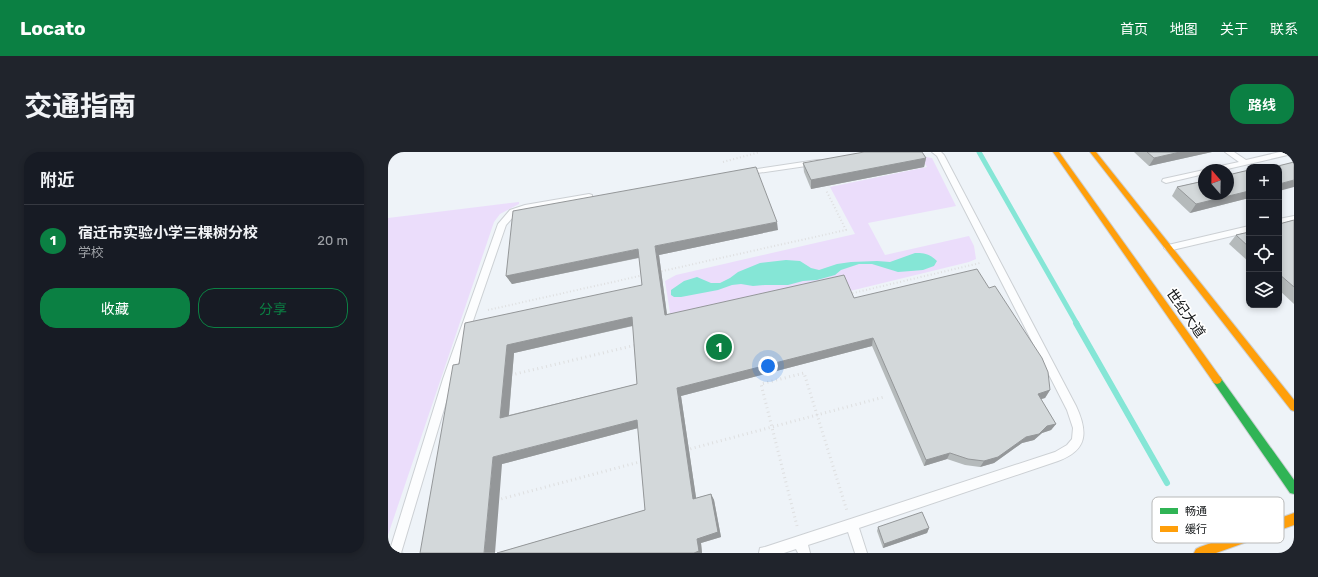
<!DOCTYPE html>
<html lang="zh">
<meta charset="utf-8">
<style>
body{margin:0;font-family:Rubik,"Noto Sans SC",sans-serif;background:#20242c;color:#f1f3f6}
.controls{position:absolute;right:12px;top:12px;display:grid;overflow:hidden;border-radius:8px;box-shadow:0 2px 6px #0003}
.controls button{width:36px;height:36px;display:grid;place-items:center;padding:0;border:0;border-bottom:1px solid #363941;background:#171b24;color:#f1f3f6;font:20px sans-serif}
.compass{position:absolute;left:810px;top:12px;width:36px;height:36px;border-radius:50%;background:#171b24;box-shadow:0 2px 6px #0003;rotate:340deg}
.you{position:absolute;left:380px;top:214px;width:14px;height:14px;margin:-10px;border:3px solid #fff;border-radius:50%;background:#1a73e8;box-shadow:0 0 0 6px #1a73e833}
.badge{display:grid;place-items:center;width:26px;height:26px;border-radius:50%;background:#0b8043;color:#fff;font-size:13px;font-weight:700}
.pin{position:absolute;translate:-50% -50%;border:2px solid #fff;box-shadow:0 1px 4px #0006}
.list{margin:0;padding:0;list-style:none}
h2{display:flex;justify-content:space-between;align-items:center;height:52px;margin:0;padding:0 16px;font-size:17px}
h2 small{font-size:13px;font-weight:400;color:#9ea1a6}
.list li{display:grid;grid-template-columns:26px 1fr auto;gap:12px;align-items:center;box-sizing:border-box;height:72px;padding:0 16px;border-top:1px solid #363941}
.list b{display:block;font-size:15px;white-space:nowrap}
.list p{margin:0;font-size:13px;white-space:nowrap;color:#9ea1a6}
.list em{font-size:13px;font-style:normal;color:#9ea1a6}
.actions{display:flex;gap:8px;padding:12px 16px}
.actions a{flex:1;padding:9px 0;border:1px solid #0b8043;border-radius:16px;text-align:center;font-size:14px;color:#0b8043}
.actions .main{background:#0b8043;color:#fff}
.icon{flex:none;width:22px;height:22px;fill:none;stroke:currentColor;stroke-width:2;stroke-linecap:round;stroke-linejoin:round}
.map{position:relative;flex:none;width:906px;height:401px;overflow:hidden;border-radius:16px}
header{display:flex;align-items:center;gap:24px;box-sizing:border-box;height:56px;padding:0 20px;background:#0b8043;color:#fff}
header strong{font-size:19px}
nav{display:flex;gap:22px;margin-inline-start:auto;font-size:14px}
.intro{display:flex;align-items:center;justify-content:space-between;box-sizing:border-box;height:96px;padding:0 24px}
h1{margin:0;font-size:28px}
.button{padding:10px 18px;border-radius:16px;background:#0b8043;color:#fff;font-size:14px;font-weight:700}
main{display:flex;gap:24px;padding:0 24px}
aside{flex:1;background:#171b24;border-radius:16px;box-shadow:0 2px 6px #0003}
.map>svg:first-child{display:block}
</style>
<header>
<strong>Locato</strong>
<nav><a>首页</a><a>地图</a><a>关于</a><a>联系</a></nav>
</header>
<div class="intro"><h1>交通指南</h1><a class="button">路线</a></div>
<main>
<aside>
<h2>附近<small></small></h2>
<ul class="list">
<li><span class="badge">1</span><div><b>宿迁市实验小学三棵树分校</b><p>学校</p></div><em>20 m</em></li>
</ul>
<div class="actions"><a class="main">收藏</a><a>分享</a></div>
</aside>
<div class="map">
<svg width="906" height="401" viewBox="0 0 906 401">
<rect width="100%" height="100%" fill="#eef3f8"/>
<!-- green -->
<g fill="#ebddfb">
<polygon points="532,4 544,6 568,54 480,71 497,103 581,84 586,94 588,107 581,110 462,139 283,167 277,129 288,123 467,82 442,35 539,15"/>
<polygon points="131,50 131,52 112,62 106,70 0,383 0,66"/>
</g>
<!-- water -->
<path fill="#85e6d6" d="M527 101C537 101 542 102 549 109L546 114 535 118 523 119 510 120 484 112H471L453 118 447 123 429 128 415 129 400 133H377L365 134 353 132 344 133 330 138 293 145H286L283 143V138L296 129 309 125 323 131H332L342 126 350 120 372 111 398 108 412 109 423 116 431 118 449 112 463 110 489 109 502 110Z"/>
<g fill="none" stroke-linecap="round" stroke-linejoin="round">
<!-- stream-far1 -->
<polyline stroke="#85e6d6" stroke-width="5" points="591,0 689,172"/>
<!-- stream -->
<polyline stroke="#85e6d6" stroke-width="6" points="688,171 779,331"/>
<!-- lane casing -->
<g stroke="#ccd0d4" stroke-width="2">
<g id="lane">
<path d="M544 0H553L556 3 688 254C700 280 700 298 670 309L471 376 479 401H467L460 380 420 393 422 401H410L408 397 396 401H371L372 396 377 395 667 300 679 293 684 287 685 276 679 258 549 4Z"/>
<polygon points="837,0 846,0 858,8 892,0 905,0 904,2 835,18 822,18 823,16 851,10"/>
<polygon points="429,8 432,8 432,12 356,23 352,21 356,19"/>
<polygon points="816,18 816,22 778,31 774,29 775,27"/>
<polygon points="201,42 204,43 204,47 141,57 128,62 118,73 65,227 13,401 1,401 55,227 110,72 122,58 137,53"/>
<polygon points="906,64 906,70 891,73 891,67"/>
<polygon points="861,74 861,80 780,99 776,96 780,93"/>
</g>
</g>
<!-- fast casing -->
<g stroke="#ccd0d4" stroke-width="2">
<polygon id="fast" points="829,224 832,225 906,328 906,342 902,341 826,231 824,228 826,225"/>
</g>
<!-- slow casing -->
<g stroke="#ccd0d4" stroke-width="2">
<g id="slow">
<polygon points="665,0 671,0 832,225 834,228 832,231 829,232 826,231"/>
<polygon points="702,0 708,0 906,248 906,259 903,258"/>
<polygon points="906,361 906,373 828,401 806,401 808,397 812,395"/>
</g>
</g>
<!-- path-far1 -->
<g stroke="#dedfe0" stroke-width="2" stroke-dasharray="1 2.5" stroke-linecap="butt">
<polyline points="335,10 372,0"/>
<polyline points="270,120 458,78 438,38"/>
<polyline points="461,142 592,111"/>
<polyline points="100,158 256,123"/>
</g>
<!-- path -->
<g stroke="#dedfe0" stroke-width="3" stroke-dasharray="1 3.5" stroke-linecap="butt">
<polyline points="123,223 248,193"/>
<polyline points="298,298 496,245"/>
<polyline points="109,348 255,309"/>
<polyline points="409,374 373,232 416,221 459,359"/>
</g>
<!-- lane -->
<use href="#lane" fill="#fcfdfe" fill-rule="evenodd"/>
<!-- fast -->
<use href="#fast" fill="#30b455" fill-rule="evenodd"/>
<!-- slow -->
<use href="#slow" fill="#ff9f0a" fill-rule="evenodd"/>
</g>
<!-- wall -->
<g fill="#b5babb" fill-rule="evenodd">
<polygon points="746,0 824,0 761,14"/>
<polygon points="538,6 536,15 423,37 416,20 415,11"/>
<polygon points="861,18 861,46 802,61 784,44 789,35"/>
<polygon points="906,68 906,152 891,138 891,72"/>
<path d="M390 78 271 103 279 162 466 146 662 238 657 246 653 247 668 272 663 278 654 281 646 288 634 291 606 311 592 315 577 313 559 307 536 314 484 194 293 244 308 346 323 342 326 348 333 385 313 391 314 401H109L257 358 250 276 114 312 71 212 254 133 251 106 124 132 118 124ZM245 174 249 232 121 263 126 201Z"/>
<polygon points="861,80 861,110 841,92 848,83"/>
<polygon points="490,375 541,376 539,381 495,396 489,379"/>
</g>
<!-- shaded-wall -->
<g fill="#949799">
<polygon points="792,0 824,0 761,14 766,6"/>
<polygon points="538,6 536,15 423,37 423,28"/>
<polygon points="906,28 906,35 891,39 891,32"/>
<polygon points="861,39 861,46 802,61 808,52"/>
<polygon points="389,70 390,78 271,103 280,171 277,163 267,94"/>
<polygon points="250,97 254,105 124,132 118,124"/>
<polygon points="244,165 248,173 126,201 120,272 112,266 119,193"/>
<polygon points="485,186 484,194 293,244 309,352 305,347 289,236"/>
<polygon points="662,238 657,246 646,249 650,242"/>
<polygon points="249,268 254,275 114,312 107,401 96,401 105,305"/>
<polygon points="668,272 663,278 654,281 646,288 634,291 606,311 592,315 596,309 638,285 659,274"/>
<polygon points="562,301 559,307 536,314 538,308"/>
<polygon points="323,342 326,348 333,385 313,391 314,401 306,401 309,387"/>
<polygon points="541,376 539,381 495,396 496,392"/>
</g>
<!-- building -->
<g fill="#d3d8da" stroke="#949799" fill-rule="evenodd">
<polygon points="476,0 534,0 538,6 423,28 415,11"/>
<polygon points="759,0 792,0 766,6"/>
<polygon points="906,10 906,28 891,32 891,15 886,15"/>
<path d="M368 15 389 70 267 94 277 163 456 123 466 146 589 117 601 136 607 134 654 206 660 220 662 238 650 242 668 272 659 274 651 282 638 285 610 305 596 309 580 307 562 301 538 308 485 186 289 236 305 347 323 342 330 380 309 387 311 399 306 401H109L257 358 249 268 105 305 96 401H32L65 213 71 212 77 171 254 133 250 97 118 124 125 59ZM244 165 249 232 112 266 119 193Z"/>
<polygon points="861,18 861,39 808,52 789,35 816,29 816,42 840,42 840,23"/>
<polygon points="906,68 906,135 891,122 891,72"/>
<polygon points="861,80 861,95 848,83"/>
<polygon points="534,360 541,376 496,392 490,375"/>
</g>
<g text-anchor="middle" stroke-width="3.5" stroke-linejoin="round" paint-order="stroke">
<!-- street labels -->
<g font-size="14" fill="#121517" stroke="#fff">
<text transform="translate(798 161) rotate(55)" y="5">世纪大道</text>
</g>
</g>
<!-- legend -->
<rect x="764" y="345" width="132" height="46" rx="6" fill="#fff" stroke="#b8b9b9" stroke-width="1"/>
<rect x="772" y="356" width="18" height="6" fill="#30b455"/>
<rect x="772" y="374" width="18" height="6" fill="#ff9f0a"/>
<g font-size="11" fill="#121517">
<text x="797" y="363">畅通</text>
<text x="797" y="381">缓行</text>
</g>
</svg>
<div class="controls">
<button>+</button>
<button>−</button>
<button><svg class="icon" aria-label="locate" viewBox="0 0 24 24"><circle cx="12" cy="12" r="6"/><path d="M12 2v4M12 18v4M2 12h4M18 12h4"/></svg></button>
<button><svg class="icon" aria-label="layers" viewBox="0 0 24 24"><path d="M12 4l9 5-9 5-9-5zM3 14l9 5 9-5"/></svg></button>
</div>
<svg class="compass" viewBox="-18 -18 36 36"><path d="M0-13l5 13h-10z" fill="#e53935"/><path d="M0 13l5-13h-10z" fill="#9ea1a6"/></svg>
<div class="you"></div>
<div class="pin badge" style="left:331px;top:195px">1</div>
</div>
</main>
